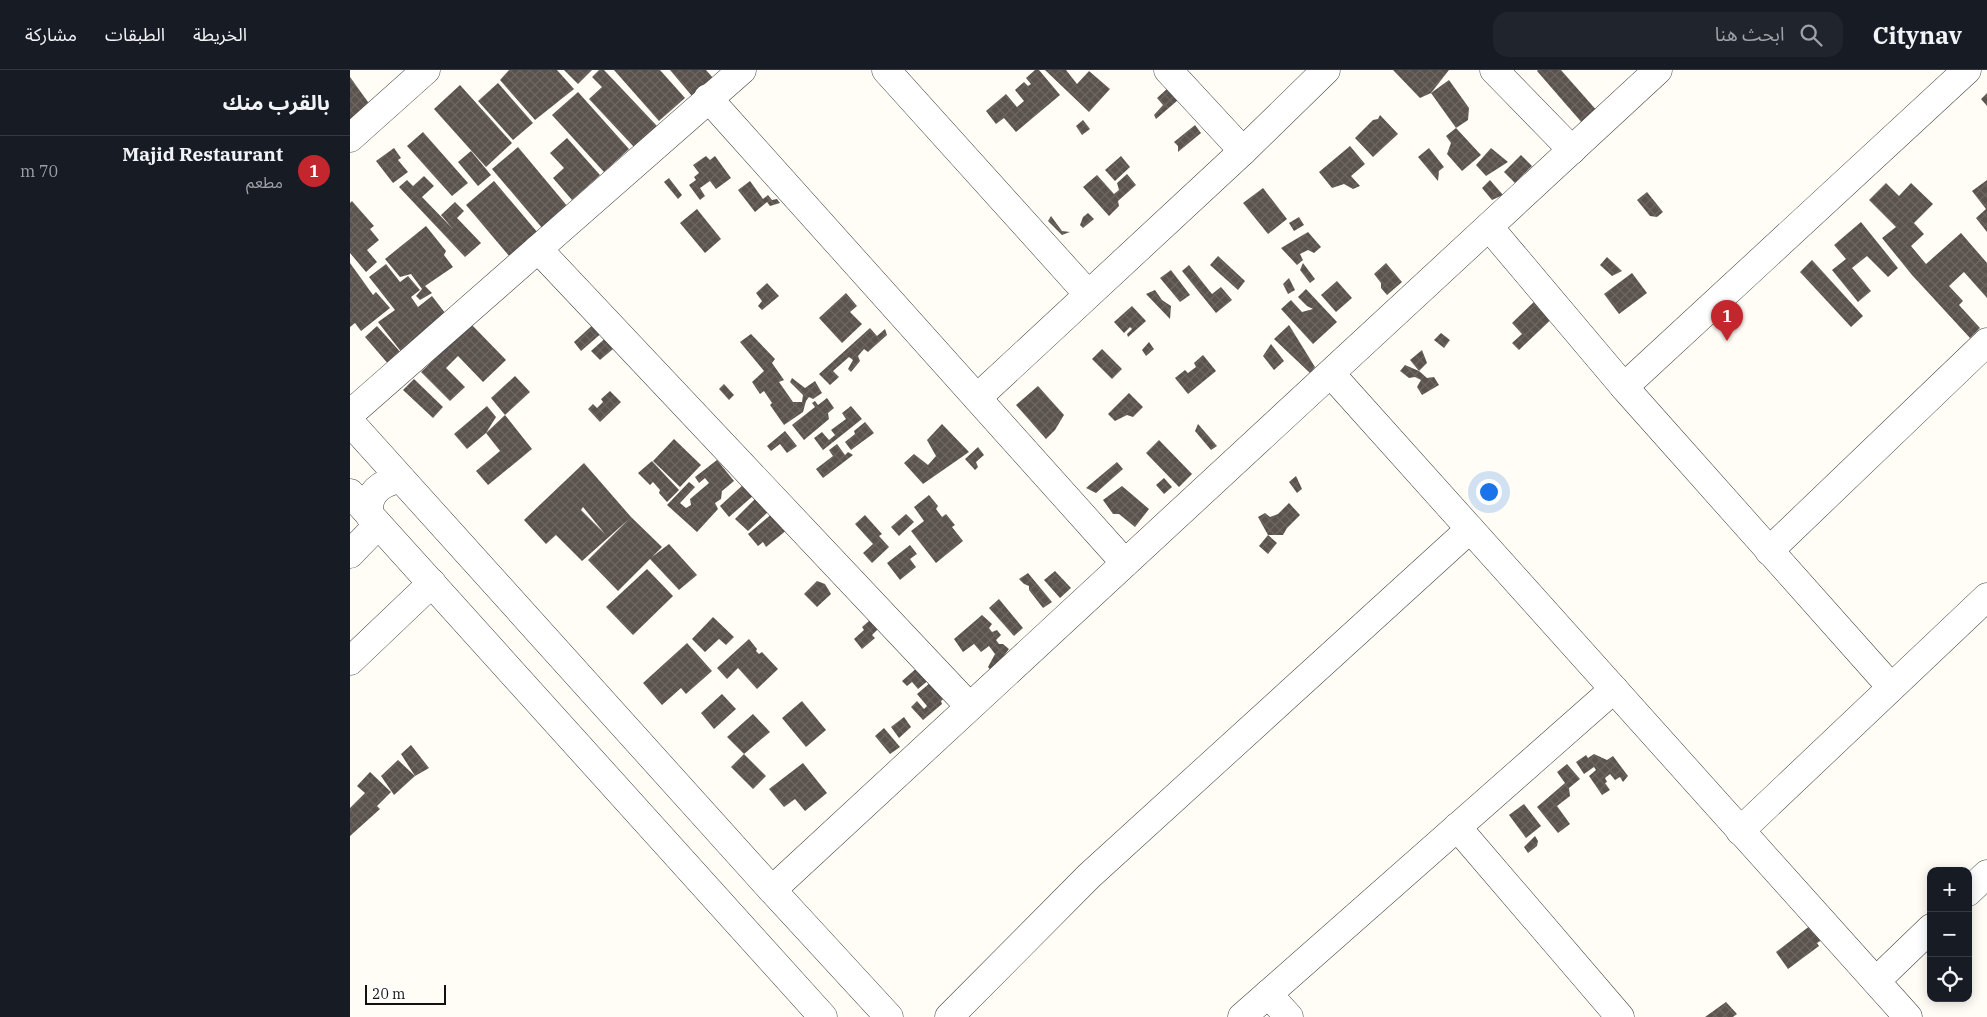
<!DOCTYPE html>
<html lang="ar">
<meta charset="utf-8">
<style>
body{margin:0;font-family:"IBM Plex Serif","Noto Sans Arabic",serif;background:#20242c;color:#f1f3f6;direction:rtl}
.controls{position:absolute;right:15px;bottom:15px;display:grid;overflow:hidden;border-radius:10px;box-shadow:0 2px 12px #0003}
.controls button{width:45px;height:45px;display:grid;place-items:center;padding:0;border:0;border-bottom:1px solid #363941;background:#171b24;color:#f1f3f6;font:25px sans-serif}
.scale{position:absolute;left:15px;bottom:12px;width:81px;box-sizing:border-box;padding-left:5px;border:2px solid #111;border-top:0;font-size:14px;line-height:18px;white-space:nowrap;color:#111;-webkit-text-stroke:4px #fff;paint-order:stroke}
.you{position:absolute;left:1138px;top:421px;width:18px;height:18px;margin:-12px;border:4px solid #fff;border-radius:50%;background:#1a73e8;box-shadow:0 0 0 8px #1a73e833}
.badge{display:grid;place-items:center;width:32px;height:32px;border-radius:50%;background:#c4262e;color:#fff;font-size:16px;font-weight:700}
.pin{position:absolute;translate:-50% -41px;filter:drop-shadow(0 1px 2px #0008)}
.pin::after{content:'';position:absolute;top:26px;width:18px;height:15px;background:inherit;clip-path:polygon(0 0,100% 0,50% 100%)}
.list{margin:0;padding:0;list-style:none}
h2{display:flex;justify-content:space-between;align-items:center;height:65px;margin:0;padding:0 20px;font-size:21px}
h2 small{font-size:16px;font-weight:400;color:#9ea1a6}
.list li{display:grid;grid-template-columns:32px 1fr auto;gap:15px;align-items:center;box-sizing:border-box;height:70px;padding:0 20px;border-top:1px solid #363941}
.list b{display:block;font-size:19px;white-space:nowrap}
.list p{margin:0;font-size:16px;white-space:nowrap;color:#9ea1a6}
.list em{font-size:16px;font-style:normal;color:#9ea1a6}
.icon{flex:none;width:28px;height:28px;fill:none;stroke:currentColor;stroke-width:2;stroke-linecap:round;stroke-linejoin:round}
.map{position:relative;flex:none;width:1637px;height:947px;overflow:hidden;direction:ltr}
header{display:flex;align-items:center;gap:30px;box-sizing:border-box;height:70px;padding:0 25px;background:#171b24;border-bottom:1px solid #363941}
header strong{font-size:24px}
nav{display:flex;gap:28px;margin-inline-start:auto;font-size:18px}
.search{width:350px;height:45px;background:#20242c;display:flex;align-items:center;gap:12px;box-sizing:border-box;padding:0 18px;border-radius:15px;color:#9ea1a6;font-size:19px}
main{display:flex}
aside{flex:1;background:#171b24}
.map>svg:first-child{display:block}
</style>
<header>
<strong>Citynav</strong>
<div class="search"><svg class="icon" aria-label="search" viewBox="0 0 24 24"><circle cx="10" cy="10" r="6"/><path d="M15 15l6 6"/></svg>ابحث هنا</div>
<nav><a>الخريطة</a><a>الطبقات</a><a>مشاركة</a></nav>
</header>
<main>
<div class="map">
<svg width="1637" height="947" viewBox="0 0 1637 947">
<defs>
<pattern id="building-cross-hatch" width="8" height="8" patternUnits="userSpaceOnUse" patternTransform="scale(1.25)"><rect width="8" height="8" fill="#5a524d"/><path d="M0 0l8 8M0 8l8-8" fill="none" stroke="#6d6662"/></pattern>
</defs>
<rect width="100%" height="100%" fill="#fffdf5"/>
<!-- building -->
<g fill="url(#building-cross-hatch)" fill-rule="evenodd">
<polygon points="159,0 207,0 224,19 185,50 150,10"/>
<polygon points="214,0 242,0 228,14"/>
<polygon points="249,0 254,0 307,56 284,77 239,29 252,17 242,7"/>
<polygon points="264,0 310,0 335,28 309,51"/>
<polygon points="320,0 356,0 363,8 342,26"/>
<polygon points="685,0 689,0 710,25 666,62 654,48 646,54 636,41 656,24 667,37 674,31 665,20 674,12 678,16 681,14 676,8"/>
<polygon points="695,0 716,0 727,14 739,1 760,19 739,42"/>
<polygon points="1043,0 1099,0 1081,23 1070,28"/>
<polygon points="1188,0 1211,0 1248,42 1233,54 1187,1"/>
<polygon points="0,7 23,39 0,61"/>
<polygon points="1099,10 1119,38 1118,50 1106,58 1081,23"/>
<polygon points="148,13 183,53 163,70 128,31"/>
<polygon points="110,15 162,73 136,97 84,39"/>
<polygon points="818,18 828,30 806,49 804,45 813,35 807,28"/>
<polygon points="228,22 279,79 254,102 202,45"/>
<polygon points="1637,23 1637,36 1631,29"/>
<polygon points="1030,45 1048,64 1023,87 1005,68 1023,50 1028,49"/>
<polygon points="733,50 740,59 732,65 726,56"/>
<polygon points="845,55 851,63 828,82 828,76 824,72"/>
<polygon points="1106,58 1131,85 1112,101 1097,84 1101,73 1096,66"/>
<polygon points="73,62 118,113 102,126 57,76"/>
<polygon points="217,68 250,105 222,130 203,108 214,98 200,83"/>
<polygon points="1000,76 1015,94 1001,106 1010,116 1003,119 994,114 982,118 969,102"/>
<polygon points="168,77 218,137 193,159 142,99"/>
<polygon points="44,78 51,88 48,90 58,102 43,113 26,91"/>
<polygon points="1079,78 1094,97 1089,101 1088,111 1068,87"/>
<polygon points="1141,78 1158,92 1136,106 1126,95"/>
<polygon points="121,81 141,105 128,116 108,92"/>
<polygon points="1171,85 1182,96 1165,113 1154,102"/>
<polygon points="356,86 360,90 365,86 381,108 366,119 360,111 350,118 355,126 350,130 339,115 346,110 344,107 349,103 343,95"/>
<polygon points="771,86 780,97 765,111 755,100"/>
<polygon points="777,104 786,115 768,131 769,136 759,146 733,117 747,105 764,124 769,120 767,113"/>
<polygon points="74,106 84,116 72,127 103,159 91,145 105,132 114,141 107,148 131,173 115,187 49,117 57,110 63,116"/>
<polygon points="319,108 332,125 328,129 314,112"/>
<polygon points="1140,110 1153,125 1142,130 1132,118"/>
<polygon points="1637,110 1637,162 1626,148 1636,139 1622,121"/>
<polygon points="144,111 188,163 160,187 116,135"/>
<polygon points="400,111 413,129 418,125 422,130 427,129 430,133 420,136 417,132 405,142 388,120"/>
<polygon points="1536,113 1549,126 1561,113 1583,134 1564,153 1574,164 1561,176 1576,194 1611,163 1637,193 1637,228 1614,202 1599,216 1613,231 1609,235 1630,258 1620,268 1562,205 1532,168 1546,157 1519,130"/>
<polygon points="913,118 937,149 918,164 893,133"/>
<polygon points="1297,122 1313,142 1307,147 1300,146 1287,130"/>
<polygon points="2,131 24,156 20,159 29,170 17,180 27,192 16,202 0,183 0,133"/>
<polygon points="347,139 371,169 355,183 330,153"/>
<polygon points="738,143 744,149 733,158 730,155 733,147"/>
<polygon points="701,146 712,161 720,162 712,165 698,151"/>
<polygon points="949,147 954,155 944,161 939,153"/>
<polygon points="1511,152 1548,198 1538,207 1517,186 1502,198 1521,221 1508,232 1482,200 1496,189 1484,175"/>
<polygon points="76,156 96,181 94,185 103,197 75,216 82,223 70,230 66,226 72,219 61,204 50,207 35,189"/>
<polygon points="958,162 971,177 964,183 958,180 950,184 953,190 947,195 931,178"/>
<polygon points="868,186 895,211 888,220 860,195"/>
<polygon points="1257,187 1272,201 1262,206 1250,195"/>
<polygon points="1462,190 1513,246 1501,257 1450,202"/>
<polygon points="0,193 23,225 26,222 40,238 11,261 5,253 0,257"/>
<polygon points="953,193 965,209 960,213 950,200"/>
<polygon points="1036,193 1052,212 1037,225 1031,218 1031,213 1024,204"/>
<polygon points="36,194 50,212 58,206 70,220 61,227 68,237 82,226 102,252 56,288 28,252 45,240 19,207"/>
<polygon points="839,195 862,224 871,217 882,230 866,243 832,201"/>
<polygon points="821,200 840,225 830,232 810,208"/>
<polygon points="1282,203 1297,223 1269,244 1254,224"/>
<polygon points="939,208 945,220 938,224 933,214"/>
<polygon points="987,211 1002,228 986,242 971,225"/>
<polygon points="417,213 429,226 412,240 408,236 412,231 406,223"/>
<polygon points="956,219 987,252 963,274 931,239 941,230 952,242 963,239 957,236 948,227"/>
<polygon points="805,220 812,230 821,236 820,249 796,224"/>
<polygon points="496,223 507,236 500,242 512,254 492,273 469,248"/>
<polygon points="1191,225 1209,242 1169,280 1162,273 1172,264 1162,253"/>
<polygon points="782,236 796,251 778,267 777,264 782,259 780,257 774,263 764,252"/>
<polygon points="246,252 254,261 231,281 224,272"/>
<polygon points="121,254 156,290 133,312 108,286 96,298 115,317 100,331 71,302"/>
<polygon points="939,255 965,297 960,303 924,269"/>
<polygon points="27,256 53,285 40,296 15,267"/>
<polygon points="520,258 527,266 535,259 537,265 518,282 514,279 508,286 510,291 501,302 498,299 503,290 499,287 483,301 489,307 480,315 469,304"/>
<polygon points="1091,263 1100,270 1094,278 1084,270"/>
<polygon points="260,264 269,274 250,290 241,281"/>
<polygon points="401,264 425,289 422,293 434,310 429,312 443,332 452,332 453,325 440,312 442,308 455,318 465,311 472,323 463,329 459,327 456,331 453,342 434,355 420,335 422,333 414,321 410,324 402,312 414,301 390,272"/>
<polygon points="799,272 804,279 796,286 792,280"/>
<polygon points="921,274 934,291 924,300 913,286"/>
<polygon points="752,279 772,299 762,309 742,289"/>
<polygon points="1072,280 1077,293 1069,301 1060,290"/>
<polygon points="853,285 866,301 838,324 825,308 835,300 838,303 846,297 844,293"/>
<polygon points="1055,295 1069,301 1077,308 1084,307 1089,315 1072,325 1067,317 1071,310 1065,307 1059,308 1050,301"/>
<polygon points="165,306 180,322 155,345 141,328"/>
<polygon points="64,309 93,337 83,348 53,320"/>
<polygon points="374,314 384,325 379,330 369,319"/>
<polygon points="688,316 714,345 705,360 696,369 666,335"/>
<polygon points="260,321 271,332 250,352 238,339 243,334 247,338 253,332 251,329"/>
<polygon points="779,323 793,337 783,347 777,345 765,351 758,344"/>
<polygon points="477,328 484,338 478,343 479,349 454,370 442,355 465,337 462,333 465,331 468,335"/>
<polygon points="137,336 146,347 136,363 155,345 182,379 138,415 126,401 150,381 136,363 117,379 104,364"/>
<polygon points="501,336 512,349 473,380 464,368 472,362 479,370 485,365 481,360 496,349 492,343"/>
<polygon points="515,352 524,363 501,380 495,372 505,364 504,361"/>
<polygon points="592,354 619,382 573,414 554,393 564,384 578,395 586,386 577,370"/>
<polygon points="848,354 867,376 861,380 845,361"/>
<polygon points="435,361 447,376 437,383 430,374 421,381 417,376"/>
<polygon points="324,369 351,395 330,417 303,391"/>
<polygon points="809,370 842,404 829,417 796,383"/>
<polygon points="487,374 495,385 498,382 503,385 473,408 466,399 483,386 479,380"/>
<polygon points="628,377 634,385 626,392 628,397 625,400 615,389"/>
<polygon points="367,390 384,411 372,421 371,429 365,433 368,439 347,462 317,435 339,412 345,417 330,433 336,438 341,435 340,429 359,413 355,408 349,413 345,407"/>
<polygon points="302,391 329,420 317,432 309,423 310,420 303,412 300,415 288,403"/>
<polygon points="767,392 773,399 746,423 736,418"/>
<path d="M234 393 281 447 312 477 302 487 319 474 347 505 329 520 300 489 268 521 238 490 279 449 232 491 206 465 196 474 174 450ZM233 437 255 464 231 440Z"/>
<polygon points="946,406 952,419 947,423 939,412"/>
<polygon points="814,408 822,417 814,424 806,415"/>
<polygon points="394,414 404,425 379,447 370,436"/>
<polygon points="772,416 799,439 785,457 769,444 763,444 753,430"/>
<polygon points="579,425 588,436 586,439 592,447 596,444 605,455 602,457 613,471 586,493 561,461 574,451 564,437"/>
<polygon points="406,428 419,441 398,461 385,449"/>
<polygon points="939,433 950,445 937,458 933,465 918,465 927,473 918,484 909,476 918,465 908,447 915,443 920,447 928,444"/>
<polygon points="424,442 438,459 416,477 413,472 408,476 398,464"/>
<polygon points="556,444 564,452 549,466 541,457"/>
<polygon points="515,445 532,464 529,466 539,477 522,493 513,483 523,474 505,454"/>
<polygon points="560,475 567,484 560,489 566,497 550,510 537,493"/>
<polygon points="297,499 323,526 283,565 256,537"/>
<polygon points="705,501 721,518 710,528 694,510"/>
<polygon points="678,503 702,532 693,538 679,520 679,516 674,514 669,509"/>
<polygon points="467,511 475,514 481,524 467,537 454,524"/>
<polygon points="649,529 673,558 664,566 639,538"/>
<polygon points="632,545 642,554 639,558 642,562 647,560 651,565 646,570 649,574 653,574 659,579 642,602 638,597 645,584 639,576 631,582 624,574 613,582 604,569"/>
<polygon points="363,547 384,567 376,575 369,569 355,582 342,569"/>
<polygon points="520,550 528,559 522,565 525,568 512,579 504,569 514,560 512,557"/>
<polygon points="399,569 407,579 406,581 409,584 412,582 428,599 407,619 388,598 377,609 367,598"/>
<polygon points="337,573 362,601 336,624 331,618 312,635 293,613"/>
<polygon points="569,596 580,609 568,619 562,612 557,616 552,611"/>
<polygon points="588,606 601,622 591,631 592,634 573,650 561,637 567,631 574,639 577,636 567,624"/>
<polygon points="372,624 386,639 364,659 351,643"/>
<polygon points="452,631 476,660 456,677 432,648"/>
<polygon points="403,644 420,662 394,684 416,706 403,719 381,697 394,684 377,667"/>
<polygon points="554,647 561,657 549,668 541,657"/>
<polygon points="534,658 550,677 540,684 525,666"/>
<polygon points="61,675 79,698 65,706 44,725 31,706 48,690 65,706 51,684"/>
<polygon points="1244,684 1257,690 1263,686 1278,706 1273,712 1270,707 1265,710 1260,704 1255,708 1257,712 1255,713 1260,720 1252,725 1239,706 1246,700 1244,697 1234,704 1226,692 1236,685 1238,688"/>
<polygon points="453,693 477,723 455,741 445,729 434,737 419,719"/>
<polygon points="1217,694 1230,709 1219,718 1220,726 1207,736 1220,754 1208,763 1187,737 1215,713 1207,702"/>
<polygon points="20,702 41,722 27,736 30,739 0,766 0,738 15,723 7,716"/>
<polygon points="1174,734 1191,756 1176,768 1159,745"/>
<polygon points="1185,766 1188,771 1187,776 1178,783 1174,777"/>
<polygon points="1461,855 1472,870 1467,873 1469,876 1438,899 1426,882"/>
<polygon points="1376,932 1387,944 1383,947 1355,947"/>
</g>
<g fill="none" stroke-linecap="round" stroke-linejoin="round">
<!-- minor casing -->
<g stroke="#444" stroke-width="29">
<g id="minor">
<polyline points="536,0 738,224"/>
<polyline points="818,0 893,81"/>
<polyline points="1144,0 1222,80"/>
<polyline points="358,28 775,493"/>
<polyline points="0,68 76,0"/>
<polyline points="1139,157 1274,317 1541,617"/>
<polyline points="188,179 619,636"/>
<polyline points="981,304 1558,947"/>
<polyline points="1274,317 1617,0"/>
<polyline points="627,328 893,81 976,0"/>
<polyline points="0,344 392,0"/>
<polyline points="0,352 422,820 539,947"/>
<polyline points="0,423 473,947"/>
<path d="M20 446C15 423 32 412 51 409"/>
<polyline points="1419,481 1637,272"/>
<polyline points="0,484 28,455"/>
<polyline points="0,591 82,513"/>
<polyline points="1107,757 1270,947"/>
<polyline points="1390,761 1637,527"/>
<polyline points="422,820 1308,0"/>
<polyline points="1618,822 1637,804"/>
<polyline points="1526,911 1581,858"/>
<polyline points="918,924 939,947"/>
<polyline points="599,947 739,806 1120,459"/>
<polyline points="892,947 1264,619"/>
</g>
</g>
<!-- minor -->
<use href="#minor" stroke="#fff" stroke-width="28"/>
</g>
</svg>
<div class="controls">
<button>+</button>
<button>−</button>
<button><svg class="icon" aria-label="locate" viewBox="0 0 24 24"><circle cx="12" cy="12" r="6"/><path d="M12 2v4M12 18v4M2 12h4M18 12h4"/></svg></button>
</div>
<div class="scale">20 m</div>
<div class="you"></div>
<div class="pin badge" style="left:1377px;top:271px">1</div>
</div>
<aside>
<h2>بالقرب منك<small></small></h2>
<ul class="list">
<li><span class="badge">1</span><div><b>Majid Restaurant</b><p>مطعم</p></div><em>70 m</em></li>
</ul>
</aside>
</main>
